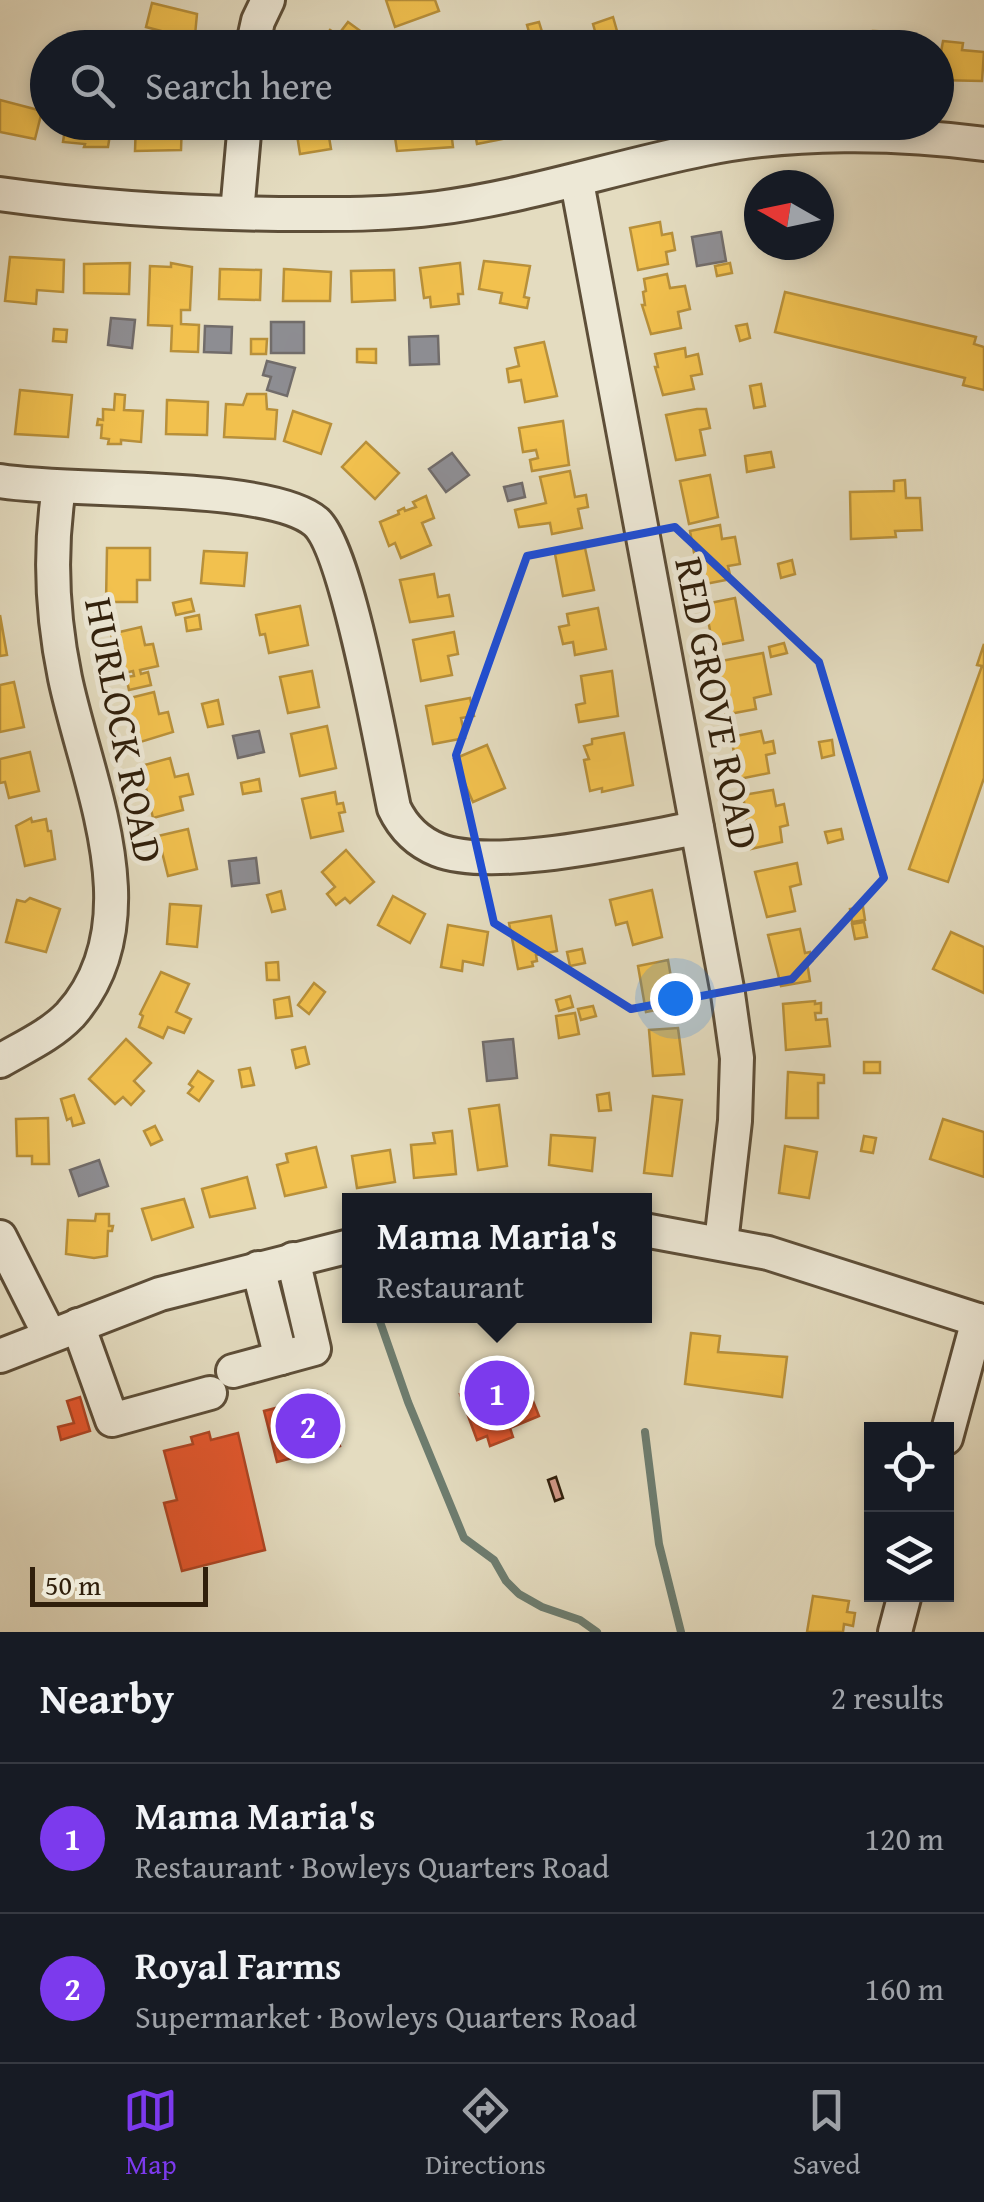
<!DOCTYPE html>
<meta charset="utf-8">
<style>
body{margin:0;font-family:"Gentium Book Plus",serif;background:#20242c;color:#f1f3f6}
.controls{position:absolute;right:30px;bottom:30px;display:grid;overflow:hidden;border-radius:0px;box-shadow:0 5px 15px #0003}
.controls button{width:90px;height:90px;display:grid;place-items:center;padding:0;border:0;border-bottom:2px solid #363941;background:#171b24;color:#f1f3f6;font:50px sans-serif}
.compass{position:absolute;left:744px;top:170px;width:90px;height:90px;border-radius:50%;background:#171b24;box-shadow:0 5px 15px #0003;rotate:279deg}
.scale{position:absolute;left:30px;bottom:25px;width:178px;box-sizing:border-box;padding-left:10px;border:5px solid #301f0b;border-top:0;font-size:28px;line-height:35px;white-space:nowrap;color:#301f0b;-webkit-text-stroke:8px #ede8d6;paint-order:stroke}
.you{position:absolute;left:675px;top:998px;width:35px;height:35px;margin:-25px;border:8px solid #fff;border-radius:50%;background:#1a73e8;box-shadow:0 0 0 15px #1a73e833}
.badge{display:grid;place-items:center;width:65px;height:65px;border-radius:50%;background:#7c3aed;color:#fff;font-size:32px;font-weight:700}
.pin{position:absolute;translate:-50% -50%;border:5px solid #fff;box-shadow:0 2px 10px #0006}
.popup{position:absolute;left:342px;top:1193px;width:310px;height:130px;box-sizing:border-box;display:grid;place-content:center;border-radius:0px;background:#171b24;filter:drop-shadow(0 2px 8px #0005);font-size:32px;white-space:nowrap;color:#9ea1a6}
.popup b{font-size:38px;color:#f1f3f6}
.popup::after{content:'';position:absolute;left:50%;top:100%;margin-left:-20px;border:20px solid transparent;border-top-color:#171b24}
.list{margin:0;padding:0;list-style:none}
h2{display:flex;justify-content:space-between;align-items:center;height:130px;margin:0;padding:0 40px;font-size:42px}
h2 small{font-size:32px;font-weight:400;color:#9ea1a6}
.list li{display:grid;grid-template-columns:65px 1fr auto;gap:30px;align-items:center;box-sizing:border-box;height:150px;padding:0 40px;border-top:2px solid #363941}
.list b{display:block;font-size:38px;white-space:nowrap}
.list p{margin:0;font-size:32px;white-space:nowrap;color:#9ea1a6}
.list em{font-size:32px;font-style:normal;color:#9ea1a6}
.icon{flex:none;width:55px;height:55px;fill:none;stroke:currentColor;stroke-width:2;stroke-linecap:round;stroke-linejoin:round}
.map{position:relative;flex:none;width:984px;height:1632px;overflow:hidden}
.search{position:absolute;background:#171b24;box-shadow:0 5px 15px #0003;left:30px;right:30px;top:30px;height:110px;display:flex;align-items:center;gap:25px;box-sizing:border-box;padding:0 35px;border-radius:55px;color:#9ea1a6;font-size:38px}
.sheet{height:430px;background:#171b24}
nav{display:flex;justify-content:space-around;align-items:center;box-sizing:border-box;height:140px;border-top:2px solid #363941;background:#171b24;font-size:28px;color:#9ea1a6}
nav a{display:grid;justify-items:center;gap:5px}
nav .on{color:#7c3aed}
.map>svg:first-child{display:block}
</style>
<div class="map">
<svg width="984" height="1632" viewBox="0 0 984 1632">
<rect width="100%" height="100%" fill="#e4dcc0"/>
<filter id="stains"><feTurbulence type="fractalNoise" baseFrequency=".002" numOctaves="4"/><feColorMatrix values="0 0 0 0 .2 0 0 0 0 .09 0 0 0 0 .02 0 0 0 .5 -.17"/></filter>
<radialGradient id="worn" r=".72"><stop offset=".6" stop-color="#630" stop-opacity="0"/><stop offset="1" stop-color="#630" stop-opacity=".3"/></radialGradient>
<!-- homes -->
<g fill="#f2c14e" stroke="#b8903a" stroke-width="2.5">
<polygon points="386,0 435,0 439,11 395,27"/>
<polygon points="152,3 197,14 195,35 192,35 189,48 157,48 161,31 146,27"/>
<polygon points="613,17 617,31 597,38 593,24"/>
<polygon points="348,22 370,38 363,48 316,48 310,42 316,34 323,39 330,30 338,35"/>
<polygon points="539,22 543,35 531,39 527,25"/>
<polygon points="873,31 897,32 896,44 914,48 856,48 856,45 872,45"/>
<polygon points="943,41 963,43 962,50 984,52 982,81 936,80"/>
<polygon points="0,100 42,111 35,139 0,132"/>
<polygon points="66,122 112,122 108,147 84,147 85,144 63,142"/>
<polygon points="136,122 182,122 181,150 135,151"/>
<polygon points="295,122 338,122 327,125 331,149 300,154"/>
<polygon points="450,122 453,147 397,151 393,123"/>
<polygon points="473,122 514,122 517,136 477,144"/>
<polygon points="538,122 571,122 564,124 564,128 541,133"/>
<polygon points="660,222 662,235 672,233 675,250 666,252 668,264 638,270 630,228"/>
<polygon points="10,257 64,260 63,292 37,290 36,304 5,301"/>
<polygon points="484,261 530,266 524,297 529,298 527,308 500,303 502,293 479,289"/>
<polygon points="130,263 129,294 84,293 84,264"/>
<polygon points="171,263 192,267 190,310 181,310 181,324 199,325 198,352 171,351 172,326 148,325 150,266 171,267"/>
<polygon points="460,263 463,294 458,294 459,304 431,307 430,297 424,298 420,268"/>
<polygon points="730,263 732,273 717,276 715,266"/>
<polygon points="220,269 261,270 260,300 219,299"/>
<polygon points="284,269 331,272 330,301 283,301"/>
<polygon points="394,270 395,300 352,302 351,271"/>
<polygon points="667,274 670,288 685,286 690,309 678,312 681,328 651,334 642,305 645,305 643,292 646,291 644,279"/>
<polygon points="785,292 976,337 974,344 984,347 984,390 963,385 965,378 775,332"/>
<polygon points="747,324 750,338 740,341 736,326"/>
<polygon points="54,329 67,330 66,342 53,341"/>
<polygon points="251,339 267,339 266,354 251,354"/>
<polygon points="544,342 557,396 525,402 521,380 509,382 507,369 519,366 515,348"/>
<polygon points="685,348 686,357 698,354 702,374 691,376 694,389 663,395 655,367 658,367 655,354"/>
<polygon points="357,349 376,349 376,363 357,362"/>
<polygon points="761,384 765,406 754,408 750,386"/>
<polygon points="20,390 72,395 68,437 15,434"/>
<polygon points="115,394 125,395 124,410 143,411 141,442 121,440 121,444 108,444 109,439 101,438 102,425 97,425 98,419 103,420 103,409 114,410"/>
<polygon points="247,394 266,394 267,409 277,410 275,439 224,437 226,404 243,405"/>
<polygon points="167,400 208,402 207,435 166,434"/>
<polygon points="697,409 706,409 710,428 700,430 705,455 676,460 666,415"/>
<polygon points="293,411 331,424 321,454 284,441"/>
<polygon points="563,421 569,465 532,471 530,460 538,458 536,450 523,452 519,428"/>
<polygon points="366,442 399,473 375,499 342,467"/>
<polygon points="771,452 774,467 747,472 745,456"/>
<polygon points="570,471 575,497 586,495 588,507 578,509 582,528 552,534 550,523 519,527 515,510 546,503 540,477"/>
<polygon points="710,475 718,517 689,524 680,481"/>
<polygon points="905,480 906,498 920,498 922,530 895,531 896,537 851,539 850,492 894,491 894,481"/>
<polygon points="426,496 434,518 422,523 431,545 401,558 395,543 389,546 380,522 399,514 398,511 404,508 405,511 416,507 413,502"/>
<polygon points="720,525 722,539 735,537 740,564 728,566 731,579 700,585 690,531"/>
<polygon points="107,548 150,548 150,580 137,580 137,602 106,602"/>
<polygon points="585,548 594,590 563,596 555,554"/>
<polygon points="204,551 247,553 244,586 201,583"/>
<polygon points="792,560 795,574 781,578 778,564"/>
<polygon points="434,574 438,597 449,595 453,616 410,622 400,580"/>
<polygon points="735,598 743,640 713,646 705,604"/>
<polygon points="191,599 194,611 176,615 173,603"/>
<polygon points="300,606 308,645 269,653 265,634 260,635 256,615"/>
<polygon points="598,608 606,649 575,655 573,642 563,644 559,627 569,625 567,614"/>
<polygon points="0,615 7,655 0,656"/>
<polygon points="199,615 201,629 187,631 185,618"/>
<polygon points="141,627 145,645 153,644 158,666 140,670 141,674 148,672 151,685 129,690 126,677 134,676 133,671 120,674 117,663 113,664 111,654 116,653 111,634"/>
<polygon points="454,632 458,654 448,656 452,675 421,681 413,640"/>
<polygon points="784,643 787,653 771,657 769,647"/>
<polygon points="984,644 984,778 948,882 909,869 982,666 977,665"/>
<polygon points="763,653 771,694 754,698 756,709 724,715 716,662"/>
<polygon points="312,671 319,707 288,713 280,677"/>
<polygon points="612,671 618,716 579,722 576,705 585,703 581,676"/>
<polygon points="14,682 24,727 0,732 0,685"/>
<polygon points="154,692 159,714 168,712 173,732 134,744 126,699"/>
<polygon points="470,698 474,716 461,718 465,738 433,744 426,706"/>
<polygon points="218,700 223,724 208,727 202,704"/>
<polygon points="327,726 336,768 300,776 291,734"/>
<polygon points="761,731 764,743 773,741 775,753 766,755 769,773 739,779 731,737"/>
<polygon points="624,733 633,785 602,792 602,788 590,791 584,760 589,759 584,746 592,744 592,739"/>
<polygon points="832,740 834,755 822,758 819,742"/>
<polygon points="487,745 505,788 473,802 454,759"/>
<polygon points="30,752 39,791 9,798 5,782 0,783 0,759"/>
<polygon points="170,758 175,777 188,774 193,794 180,797 183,810 153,818 141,766"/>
<polygon points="259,779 261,791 243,794 241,783"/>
<polygon points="773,790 776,806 784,804 788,825 780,827 782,842 751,849 743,795"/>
<polygon points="335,792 337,804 343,803 345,812 339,813 343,831 311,838 302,799"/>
<polygon points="31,818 32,822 46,819 48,831 51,831 55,859 25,866 16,826"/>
<polygon points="188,829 197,869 168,876 158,836"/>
<polygon points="841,829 843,839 828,843 825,832"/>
<polygon points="346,850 374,882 350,903 345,898 336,905 327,894 335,887 322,872"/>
<polygon points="797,863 801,884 790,887 795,911 767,917 755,872"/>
<polygon points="652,890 662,937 633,945 627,922 616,925 610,900"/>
<polygon points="281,891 285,909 272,912 267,895"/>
<polygon points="393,896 425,914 410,943 378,925"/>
<polygon points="30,898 60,909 46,952 6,942 17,900 25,902"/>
<polygon points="170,904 201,906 197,947 167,944"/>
<polygon points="863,907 865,920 852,922 850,909"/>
<polygon points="551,916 557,951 536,955 537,961 532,962 533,966 518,969 509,923"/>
<polygon points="864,922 867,937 855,939 852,924"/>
<polygon points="448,925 488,932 483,965 463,961 462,971 441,967"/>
<polygon points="800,929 805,953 810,952 812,961 807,962 810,981 781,986 768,935"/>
<polygon points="951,932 984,947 984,993 933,969"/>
<polygon points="582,949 585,963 570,966 567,952"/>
<polygon points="668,960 676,1006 646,1012 638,966"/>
<polygon points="278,962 279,980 267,980 266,963"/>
<polygon points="161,972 189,984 176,1012 191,1019 184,1033 168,1027 163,1038 139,1027 143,1016 140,1014"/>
<polygon points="314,983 325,992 309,1014 298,1005"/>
<polygon points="570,996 573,1007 559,1011 556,1000"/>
<polygon points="289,997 292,1016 276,1018 274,1000"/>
<polygon points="815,1001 815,1004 821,1003 821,1013 815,1013 816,1020 827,1019 830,1046 786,1050 783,1004"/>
<polygon points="593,1006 596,1016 581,1020 578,1009"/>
<polygon points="575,1013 579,1034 559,1038 556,1016"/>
<polygon points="678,1028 684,1074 653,1076 649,1030"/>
<polygon points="126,1039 151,1063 134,1081 144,1091 131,1105 123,1097 115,1104 89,1079"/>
<polygon points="305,1047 309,1064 296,1068 292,1050"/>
<rect x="864" y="1062" width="16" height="11"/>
<polygon points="250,1068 254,1085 242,1087 239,1070"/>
<polygon points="198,1071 213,1081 199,1101 188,1093 193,1087 189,1084"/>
<polygon points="788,1072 824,1075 824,1083 818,1083 818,1118 786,1118"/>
<polygon points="609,1093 611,1110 599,1111 597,1095"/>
<polygon points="74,1095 84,1123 73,1126 71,1118 67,1120 61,1099"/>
<polygon points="653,1096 682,1100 672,1176 644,1173"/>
<polygon points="499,1105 507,1166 478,1170 469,1109"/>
<polygon points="48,1118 49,1164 32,1164 32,1156 17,1156 16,1119"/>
<polygon points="943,1119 984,1132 984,1177 930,1159"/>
<polygon points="155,1126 162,1140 151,1145 144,1131"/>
<polygon points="452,1131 456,1174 414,1178 411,1145 435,1143 433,1133"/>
<polygon points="551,1135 595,1138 592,1171 549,1165"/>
<polygon points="864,1136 876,1138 873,1153 861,1151"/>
<polygon points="785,1146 817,1152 809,1198 779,1193"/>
<polygon points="316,1147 326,1187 285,1196 277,1165 288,1162 286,1154"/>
<polygon points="390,1150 395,1182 357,1188 352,1156"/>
<polygon points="247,1177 255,1208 210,1217 202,1189"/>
<polygon points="184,1199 193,1227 152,1240 142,1209"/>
<polygon points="96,1214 109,1214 109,1226 113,1226 112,1231 108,1231 107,1256 94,1258 66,1254 68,1220 95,1221"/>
<polygon points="691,1333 720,1336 718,1352 787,1357 782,1397 685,1384"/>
<polygon points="813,1596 849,1601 847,1612 855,1613 853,1626 844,1624 843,1632 807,1632"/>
</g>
<!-- shops -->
<g fill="#e4572e" stroke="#ae4624" stroke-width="2.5">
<polygon points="521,1371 539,1416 510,1428 513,1437 490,1446 487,1436 477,1440 460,1394"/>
<polygon points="327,1395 340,1446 277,1462 264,1411"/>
<polygon points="80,1397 90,1431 61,1440 58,1427 74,1423 67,1401"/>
<polygon points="209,1432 211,1440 238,1433 265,1550 182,1571 164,1503 177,1500 164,1451 193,1444 191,1437"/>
</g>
<!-- industry -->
<g fill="#8d8d92" stroke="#716c6a" stroke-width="2.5">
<polygon points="721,232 726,261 697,266 692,237"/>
<polygon points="111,318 135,320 132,348 108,345"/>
<rect x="271" y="322" width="33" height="31"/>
<polygon points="205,326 232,327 231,353 204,352"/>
<polygon points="438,336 439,364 410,365 409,337"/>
<polygon points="267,361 295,368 287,396 267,390 271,377 263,375"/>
<polygon points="452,453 469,475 446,492 429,469"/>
<polygon points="522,483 525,497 508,501 504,487"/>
<polygon points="259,731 264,752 238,758 233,736"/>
<polygon points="256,858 259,883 232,886 229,861"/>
<polygon points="513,1039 517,1078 487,1081 483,1042"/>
<polygon points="99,1160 108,1186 79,1196 70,1170"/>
</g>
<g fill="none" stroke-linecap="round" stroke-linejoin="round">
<!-- stream -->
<g stroke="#6d7d70" stroke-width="8">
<polyline points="378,1316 408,1402 464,1538 494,1560 506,1581 519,1594 542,1607 580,1620 597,1632"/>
<polyline points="645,1432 659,1544 681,1632"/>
</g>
</g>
<!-- building -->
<polygon fill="#d19887" stroke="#301f0b" stroke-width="2.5" points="556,1477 563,1498 555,1501 548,1480"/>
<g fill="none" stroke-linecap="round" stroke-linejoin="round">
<!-- minor casing -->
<g stroke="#5d4e38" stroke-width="38">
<g id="minor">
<polyline points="252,48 258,21 268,0"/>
<polyline points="577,182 728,994 737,1058 735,1121 721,1243"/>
<path d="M0 194C93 207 185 213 279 214 332 214 386 215 438 208 529 196 615 167 704 149 791 131 897 132 984 144"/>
<polyline points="237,213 245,122"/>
<path d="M0 481C70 493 270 482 316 522 348 551 383 756 394 808 403 827 418 842 438 850 494 872 635 839 697 828"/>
<path d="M0 1061C24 1047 51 1035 70 1015 154 921 87 783 65 678 52 615 49 552 59 488"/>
<polyline points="644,1230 768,1253 984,1322"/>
<polyline points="0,1237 50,1336"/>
<polyline points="258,1268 281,1358"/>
<polyline points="78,1325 112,1420 210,1393"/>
<polyline points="0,1356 160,1294 350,1246"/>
<polyline points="233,1371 314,1349 293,1259"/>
<polyline points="946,1438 978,1320"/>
<polyline points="895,1632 905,1594"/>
</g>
</g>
<!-- minor -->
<use href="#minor" stroke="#ede8d6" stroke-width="32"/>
</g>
<!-- marked area -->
<path fill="none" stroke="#1d4ed8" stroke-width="8" stroke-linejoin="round" d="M675 527 819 662 884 878 792 979 631 1009 494 923 456 755 527 556Z"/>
<g text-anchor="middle" stroke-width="10" stroke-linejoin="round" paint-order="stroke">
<!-- street labels -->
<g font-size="40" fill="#301f0b" stroke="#ede8d6">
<text transform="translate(717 703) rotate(79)" y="14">RED GROVE ROAD</text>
<text transform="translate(124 730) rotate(79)" y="14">HURLOCK ROAD</text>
</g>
</g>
<rect width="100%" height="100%" filter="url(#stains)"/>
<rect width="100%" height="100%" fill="url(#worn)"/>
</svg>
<div class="controls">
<button><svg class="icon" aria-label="locate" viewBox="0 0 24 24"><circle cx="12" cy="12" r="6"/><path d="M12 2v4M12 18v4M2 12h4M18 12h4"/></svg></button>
<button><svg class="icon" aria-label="layers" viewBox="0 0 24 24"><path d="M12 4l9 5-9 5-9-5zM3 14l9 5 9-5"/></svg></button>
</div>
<svg class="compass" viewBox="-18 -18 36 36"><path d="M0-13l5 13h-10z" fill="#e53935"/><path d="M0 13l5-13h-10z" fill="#9ea1a6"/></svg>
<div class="scale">50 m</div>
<div class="you"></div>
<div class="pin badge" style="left:497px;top:1393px">1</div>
<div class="popup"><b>Mama Maria's</b>Restaurant</div>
<div class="pin badge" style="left:308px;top:1426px">2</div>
<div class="search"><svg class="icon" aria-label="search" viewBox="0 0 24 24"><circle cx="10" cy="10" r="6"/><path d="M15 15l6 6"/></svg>Search here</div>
</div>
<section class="sheet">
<h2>Nearby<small>2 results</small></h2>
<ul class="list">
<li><span class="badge">1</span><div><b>Mama Maria's</b><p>Restaurant · Bowleys Quarters Road</p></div><em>120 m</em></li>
<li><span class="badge">2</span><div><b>Royal Farms</b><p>Supermarket · Bowleys Quarters Road</p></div><em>160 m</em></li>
</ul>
</section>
<nav>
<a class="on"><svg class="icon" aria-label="map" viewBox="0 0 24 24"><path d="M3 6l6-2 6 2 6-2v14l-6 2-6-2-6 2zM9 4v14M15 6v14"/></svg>Map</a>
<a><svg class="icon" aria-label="directions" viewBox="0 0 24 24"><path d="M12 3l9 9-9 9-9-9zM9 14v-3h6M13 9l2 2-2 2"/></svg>Directions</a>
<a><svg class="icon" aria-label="saved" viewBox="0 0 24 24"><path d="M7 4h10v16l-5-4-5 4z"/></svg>Saved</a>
</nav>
